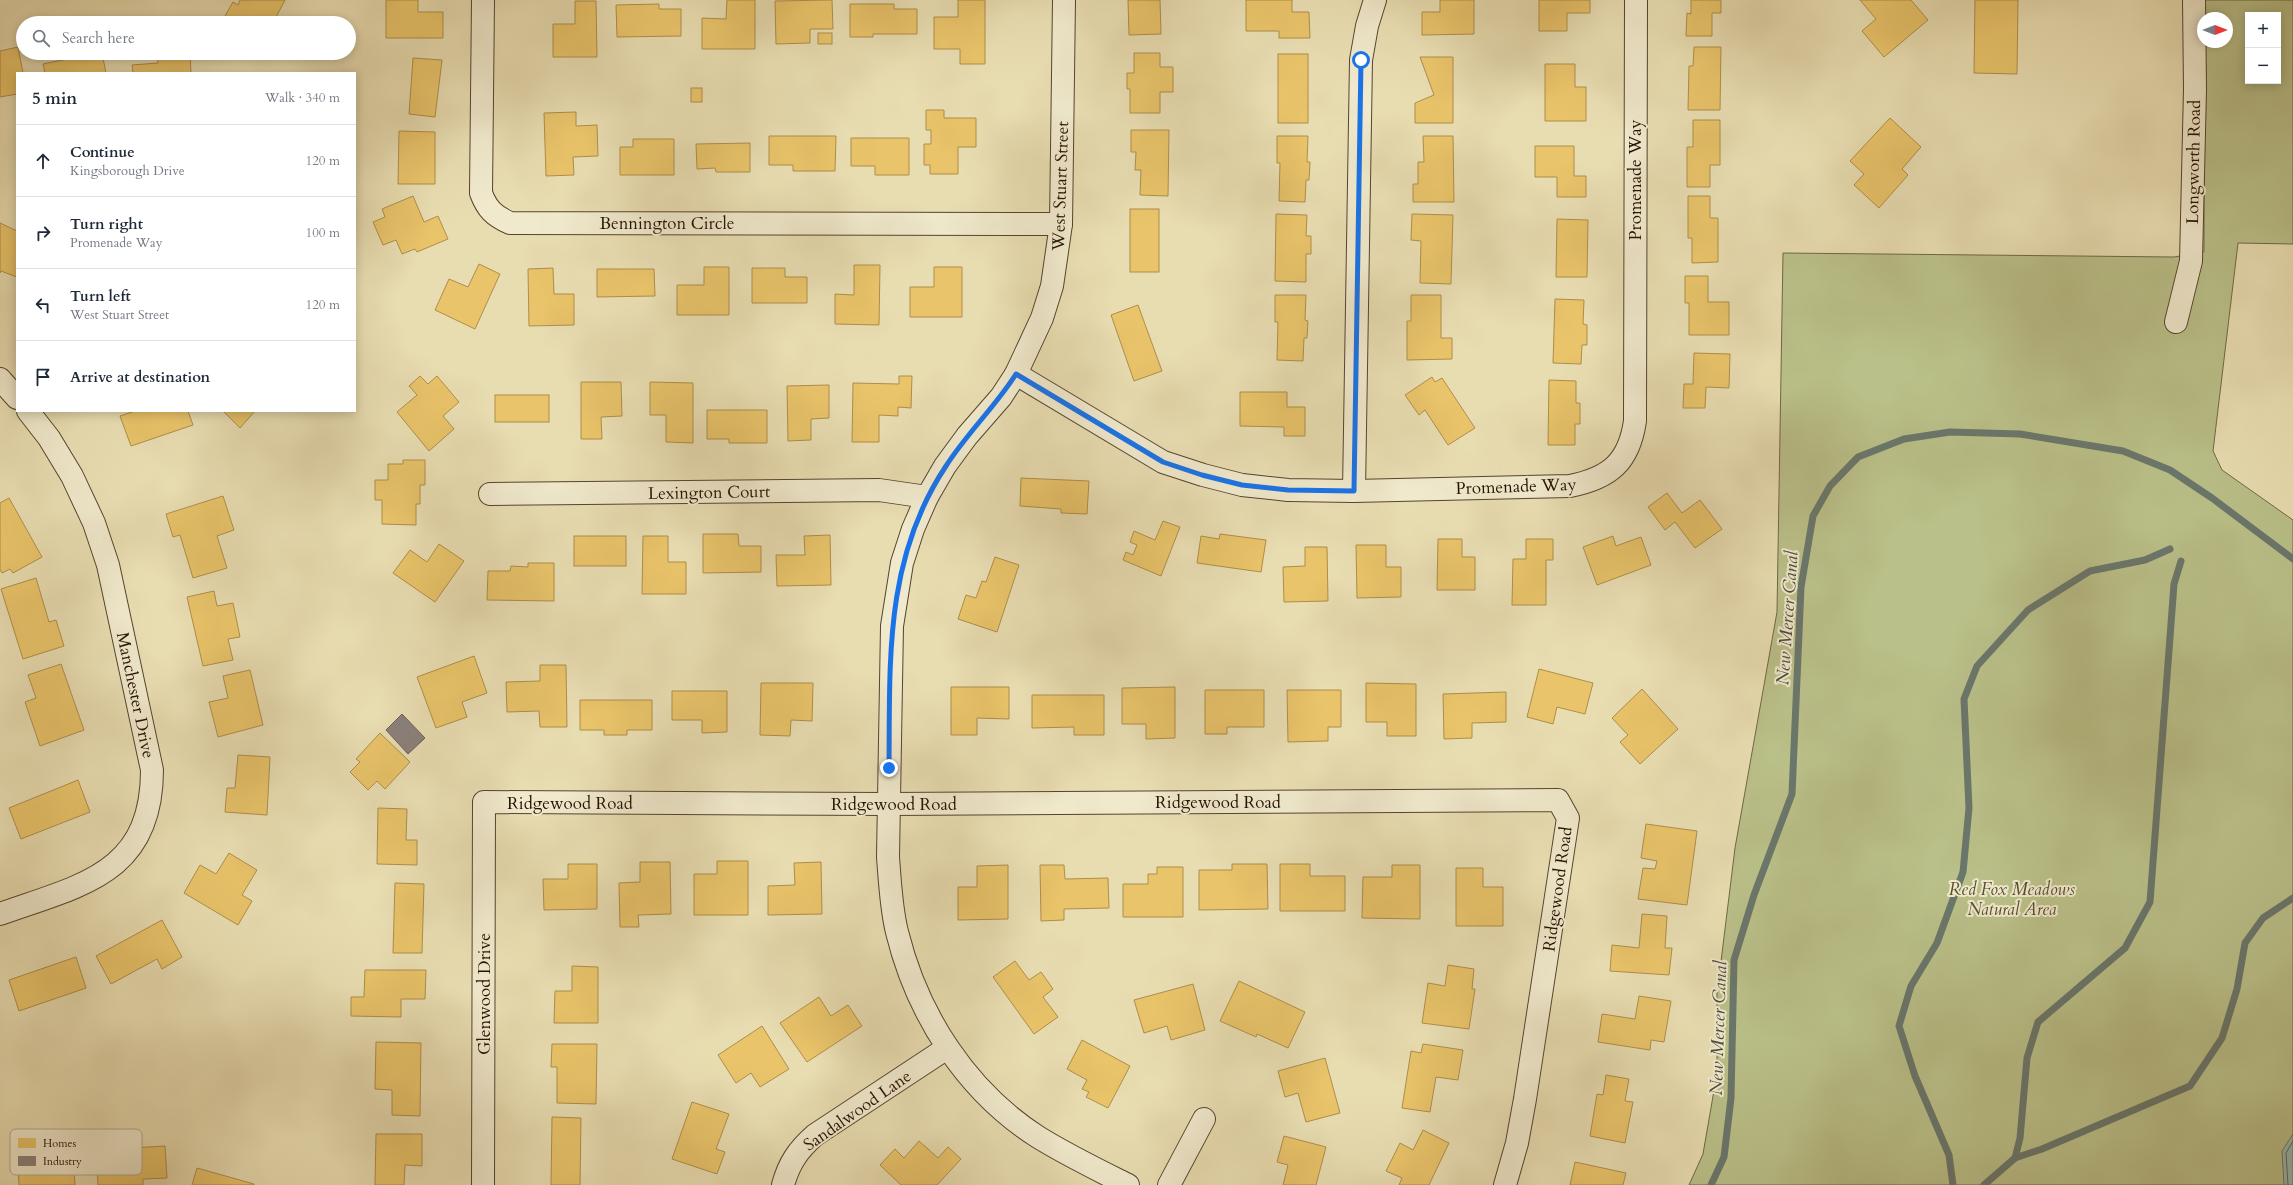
<!DOCTYPE html>
<meta charset="utf-8">
<style>
body{margin:0;font-family:Cardo,serif;background:#f2f2f3;color:#1f2937}
.controls{position:absolute;right:12px;top:12px;display:grid;overflow:hidden;border-radius:0px;box-shadow:0 2px 10px #0003}
.controls button{width:36px;height:36px;display:grid;place-items:center;padding:0;border:0;border-bottom:1px solid #e0e1e3;background:#fff;color:#1f2937;font:20px sans-serif}
.compass{position:absolute;left:2197px;top:12px;width:36px;height:36px;border-radius:50%;background:#fff;box-shadow:0 2px 10px #0003;rotate:90deg}
.stop{position:absolute;width:12px;height:12px;margin:-9px;border:3px solid #1a73e8;border-radius:50%;background:#fff}
.stop.end{background:#1a73e8;border-color:#fff;box-shadow:0 1px 4px #0008}
.list{margin:0;padding:0;list-style:none}
h2{display:flex;justify-content:space-between;align-items:center;height:52px;margin:0;padding:0 16px;font-size:17px}
h2 small{font-size:13px;font-weight:400;color:#747a83}
.list li{display:grid;grid-template-columns:26px 1fr auto;gap:12px;align-items:center;box-sizing:border-box;height:72px;padding:0 16px;border-top:1px solid #e0e1e3}
.list b{display:block;font-size:15px;white-space:nowrap}
.list p{margin:0;font-size:13px;white-space:nowrap;color:#747a83}
.list em{font-size:13px;font-style:normal;color:#747a83}
.icon{flex:none;width:22px;height:22px;fill:none;stroke:currentColor;stroke-width:2;stroke-linecap:round;stroke-linejoin:round}
.map{position:relative;flex:none;width:2293px;height:1185px;overflow:hidden}
.search{position:absolute;background:#fff;box-shadow:0 2px 10px #0003;left:16px;top:16px;width:340px;height:44px;display:flex;align-items:center;gap:10px;box-sizing:border-box;padding:0 14px;border-radius:22px;color:#747a83;font-size:15px}
.panel{position:absolute;background:#fff;box-shadow:0 2px 10px #0003;left:16px;top:72px;width:340px;height:340px;border-radius:0px}
.map>svg:first-child{display:block}
</style>
<div class="map">
<svg width="2293" height="1185" viewBox="0 0 2293 1185">
<rect width="100%" height="100%" fill="#e8ddb1"/>
<filter id="stains"><feTurbulence type="fractalNoise" baseFrequency=".005" numOctaves="4"/><feColorMatrix values="0 0 0 0 .2 0 0 0 0 .09 0 0 0 0 .02 0 0 0 .5 -.17"/></filter>
<radialGradient id="worn" r=".72"><stop offset=".6" stop-color="#630" stop-opacity="0"/><stop offset="1" stop-color="#630" stop-opacity=".3"/></radialGradient>
<!-- green -->
<path fill="#bac089" stroke="#6f6846" fill-rule="evenodd" d="M2204 0H2293V244L2238 243 2213 451 2222 470 2293 520V1185H1689L1703 1154 1717 1073V994L1735 848 1777 612 1783 253 2174 257 2204 252V42H2227V18H2204ZM2248 15H2278V81H2248Z"/>
<!-- water -->
<polygon fill="#98bbb2" stroke="#6a776c" points="2293,1134 2293,1185 2284,1185 2282,1151"/>
<!-- homes -->
<g fill="#e9c46a" stroke="#ae8e4b">
<polygon points="240,0 285,0 273,23 221,23 233,2 238,5"/>
<polygon points="386,0 418,0 418,12 443,12 443,38 386,38"/>
<polygon points="727,0 755,0 755,49 702,49 702,18 726,19"/>
<polygon points="832,0 833,29 810,29 810,43 776,44 775,1"/>
<polygon points="958,0 985,0 985,64 960,64 960,49 934,49 934,17 958,17"/>
<polygon points="1128,0 1160,0 1161,34 1129,35"/>
<polygon points="1246,0 1292,0 1292,12 1309,12 1310,38 1279,38 1279,31 1246,31"/>
<polygon points="1440,0 1474,0 1474,34 1422,35 1422,12 1440,12"/>
<polygon points="1539,0 1590,0 1590,13 1567,13 1567,31 1539,31"/>
<polygon points="1691,0 1721,0 1721,13 1712,13 1712,36 1686,36 1687,13 1691,14"/>
<polygon points="1860,0 1911,0 1928,20 1884,57 1862,31 1876,19"/>
<polygon points="1975,0 2018,0 2017,74 1974,73"/>
<polygon points="575,1 596,1 597,57 553,57 553,24 575,24"/>
<polygon points="659,4 659,9 681,9 681,36 617,37 616,5"/>
<polygon points="850,4 894,4 894,9 917,9 917,34 873,34 873,37 850,37"/>
<rect x="818" y="33" width="14" height="11"/>
<polygon points="18,47 23,73 17,73 17,94 0,97 0,51"/>
<polygon points="1694,47 1721,47 1720,110 1688,110 1689,66 1693,66"/>
<polygon points="66,53 102,53 106,73 45,73 43,64 67,59"/>
<polygon points="157,53 190,53 191,73 133,73 132,65 158,63"/>
<polygon points="1134,53 1160,53 1160,67 1173,67 1173,92 1160,92 1160,113 1130,113 1130,89 1127,89 1127,73 1134,73"/>
<rect x="1278" y="54" width="30" height="69"/>
<polygon points="1420,57 1453,57 1453,123 1415,123 1415,103 1434,95"/>
<polygon points="413,58 442,60 435,117 409,114"/>
<polygon points="1545,64 1575,64 1575,87 1586,87 1586,121 1545,121"/>
<rect x="691" y="88" width="11" height="14"/>
<polygon points="926,110 944,110 944,118 976,118 976,147 958,147 958,174 930,174 930,165 924,165 924,144 931,144 931,130 926,130"/>
<polygon points="576,112 576,126 597,125 598,156 573,157 574,175 546,176 544,113"/>
<polygon points="1890,118 1921,147 1902,169 1908,175 1879,208 1854,185 1864,174 1850,161"/>
<polygon points="1693,120 1720,120 1720,165 1710,165 1710,187 1687,187 1687,147 1693,147"/>
<polygon points="1131,130 1169,130 1168,196 1140,195 1141,170 1135,170 1136,152 1131,152"/>
<polygon points="399,131 435,132 435,184 398,184"/>
<polygon points="769,136 836,136 835,171 793,171 793,165 769,165"/>
<polygon points="1277,136 1308,136 1307,162 1310,162 1309,180 1306,180 1305,202 1279,201 1280,163 1277,163"/>
<polygon points="1423,136 1453,136 1454,202 1413,202 1413,184 1418,184 1418,162 1424,162"/>
<polygon points="851,138 909,138 909,175 875,175 875,166 851,166"/>
<polygon points="633,139 674,139 674,175 620,175 620,147 633,147"/>
<polygon points="750,143 750,172 716,172 715,168 697,169 696,144"/>
<polygon points="1535,146 1574,146 1574,176 1586,176 1586,197 1557,197 1557,177 1535,177"/>
<polygon points="413,196 424,222 438,216 448,239 417,252 415,249 402,254 396,240 383,245 373,222 385,217 382,209"/>
<polygon points="1688,196 1710,196 1710,218 1718,218 1718,262 1692,263 1692,238 1688,238"/>
<rect x="1130" y="209" width="29" height="63"/>
<polygon points="1276,214 1307,215 1306,236 1311,236 1311,254 1306,254 1306,282 1275,281"/>
<polygon points="1412,214 1453,215 1451,284 1420,283 1421,241 1411,240"/>
<polygon points="1557,219 1588,220 1587,277 1556,277"/>
<polygon points="0,223 17,231 17,277 1,271 0,273"/>
<polygon points="479,264 500,274 475,329 435,310 449,279 468,287"/>
<polygon points="854,265 880,265 879,325 835,324 835,294 854,295"/>
<polygon points="704,267 729,267 729,315 677,315 677,285 704,285"/>
<polygon points="934,267 962,267 962,317 910,317 910,287 934,287"/>
<polygon points="553,268 554,294 574,294 574,325 529,326 528,269"/>
<polygon points="752,268 785,268 785,277 807,277 807,303 752,303"/>
<polygon points="597,269 654,269 655,296 597,297"/>
<polygon points="1685,276 1708,276 1708,302 1729,302 1729,335 1689,335 1689,303 1685,303"/>
<polygon points="1275,295 1306,295 1305,320 1308,321 1307,338 1304,338 1303,361 1277,360 1278,322 1275,322"/>
<polygon points="1411,295 1441,295 1441,338 1452,338 1452,359 1407,360 1407,321 1411,321"/>
<polygon points="1555,299 1584,300 1583,324 1587,325 1587,345 1582,345 1581,364 1553,363"/>
<polygon points="1138,305 1162,371 1134,381 1111,315"/>
<polygon points="1694,353 1730,354 1729,388 1706,387 1705,408 1683,408 1684,384 1693,384"/>
<polygon points="420,376 428,384 437,376 459,402 443,416 454,429 429,451 397,412 417,395 409,386"/>
<polygon points="899,376 912,376 911,408 898,407 898,416 879,415 879,442 852,442 853,383 899,384"/>
<polygon points="1432,377 1435,382 1442,378 1475,428 1448,445 1425,410 1419,415 1405,395"/>
<polygon points="1549,380 1576,381 1576,403 1580,403 1580,424 1575,424 1575,445 1548,445"/>
<polygon points="581,382 621,382 622,416 601,417 602,439 581,439"/>
<polygon points="650,382 693,383 693,443 666,442 666,415 650,415"/>
<polygon points="829,385 829,418 811,419 811,440 788,441 787,386"/>
<polygon points="1240,392 1287,392 1287,407 1305,407 1305,436 1284,436 1284,427 1240,426"/>
<rect x="495" y="395" width="54" height="27"/>
<polygon points="707,410 767,410 767,443 729,443 729,439 707,439"/>
<polygon points="135,411 188,411 193,425 131,446 120,416"/>
<polygon points="223,411 255,411 240,428"/>
<polygon points="403,460 425,460 425,485 420,485 420,504 416,504 416,525 382,524 382,500 375,500 375,480 388,480 388,464 403,464"/>
<polygon points="1021,478 1089,481 1087,514 1061,513 1061,509 1020,506"/>
<polygon points="1667,493 1682,513 1700,500 1722,529 1695,548 1675,522 1665,530 1648,507"/>
<polygon points="223,496 234,530 217,536 227,568 193,578 180,535 173,537 166,514"/>
<polygon points="9,498 42,557 13,573 10,569 2,573 0,570 0,503"/>
<polygon points="1163,521 1180,527 1161,576 1123,560 1126,552 1133,555 1137,545 1130,542 1134,531 1155,540"/>
<polygon points="703,534 738,534 739,546 761,546 761,572 703,573"/>
<polygon points="1220,534 1266,540 1261,572 1197,563 1201,536 1219,539"/>
<polygon points="830,535 831,585 777,586 776,555 805,555 804,536"/>
<rect x="574" y="536" width="52" height="30"/>
<polygon points="643,536 668,536 668,562 686,562 686,594 642,594"/>
<polygon points="1613,536 1616,546 1641,537 1651,565 1597,585 1583,547"/>
<polygon points="1438,539 1462,539 1462,557 1475,557 1475,590 1437,590"/>
<polygon points="1526,539 1553,539 1553,560 1546,560 1546,605 1512,605 1513,559 1526,559"/>
<polygon points="439,544 464,561 435,602 393,573 410,550 427,562"/>
<polygon points="1356,545 1386,545 1386,567 1401,567 1401,597 1357,598"/>
<polygon points="1305,547 1327,547 1328,601 1284,602 1283,567 1305,566"/>
<polygon points="995,557 1019,565 997,632 958,619 966,595 976,598 982,581 986,582"/>
<polygon points="528,563 554,563 554,601 487,600 488,571 510,571 511,566 528,567"/>
<polygon points="36,578 49,622 56,620 64,646 23,659 1,589"/>
<polygon points="214,591 217,606 233,603 240,637 228,639 233,660 203,666 187,597"/>
<polygon points="474,656 487,693 462,702 467,717 436,728 417,677"/>
<polygon points="61,664 84,730 40,746 25,702 36,698 28,675"/>
<polygon points="540,665 566,665 567,727 540,727 539,711 507,712 506,682 540,681"/>
<polygon points="1539,669 1593,683 1585,714 1557,707 1553,724 1527,717"/>
<polygon points="250,670 263,725 218,737 209,702 228,698 223,676"/>
<polygon points="761,683 813,683 812,721 791,720 790,736 760,735"/>
<polygon points="1366,683 1416,684 1416,736 1387,736 1387,722 1366,722"/>
<polygon points="951,687 1009,687 1009,719 977,718 977,735 951,735"/>
<polygon points="1175,687 1175,738 1146,739 1146,724 1122,724 1122,688"/>
<polygon points="1642,689 1678,729 1640,764 1620,742 1628,735 1612,718"/>
<polygon points="1205,690 1264,690 1264,727 1227,727 1227,734 1205,734"/>
<polygon points="1287,690 1341,690 1341,727 1328,727 1328,741 1288,742"/>
<polygon points="672,691 727,691 727,732 702,733 702,720 672,720"/>
<polygon points="1506,692 1506,722 1472,723 1472,738 1444,739 1443,694"/>
<polygon points="1032,695 1104,695 1104,735 1074,735 1074,727 1032,728"/>
<polygon points="580,700 652,700 652,730 627,730 627,735 604,735 604,730 580,730"/>
<polygon points="380,733 410,762 385,789 377,781 368,790 350,772 360,762 356,759"/>
<polygon points="238,755 270,757 267,815 225,812 227,788 235,788"/>
<polygon points="78,780 90,812 21,839 9,808"/>
<polygon points="378,808 407,809 406,840 417,840 417,865 377,864"/>
<polygon points="1646,824 1697,831 1687,905 1638,899 1643,868 1655,869 1657,861 1641,858"/>
<polygon points="229,853 257,870 242,895 252,901 238,925 184,893 200,865 216,874"/>
<polygon points="717,861 748,861 748,915 694,915 694,874 717,874"/>
<polygon points="640,862 670,862 671,914 638,915 639,927 620,927 619,883 640,882"/>
<polygon points="821,862 822,914 768,915 768,886 795,885 794,863"/>
<polygon points="568,864 597,864 597,909 544,910 543,879 568,879"/>
<polygon points="1232,864 1267,864 1268,909 1199,910 1199,870 1232,870"/>
<polygon points="1280,864 1310,864 1310,876 1345,876 1345,911 1280,911"/>
<polygon points="1008,865 1008,919 958,920 958,887 977,887 977,866"/>
<polygon points="1040,865 1064,865 1065,879 1108,878 1109,908 1064,909 1064,920 1041,921"/>
<polygon points="1392,865 1420,865 1420,919 1362,918 1363,877 1392,877"/>
<polygon points="1157,867 1183,867 1183,917 1123,917 1123,884 1148,884 1148,874 1157,874"/>
<polygon points="1456,868 1483,868 1483,887 1503,887 1503,926 1456,926"/>
<polygon points="395,883 424,884 422,953 393,953"/>
<polygon points="1642,914 1667,916 1665,948 1672,948 1669,975 1610,971 1612,945 1639,948"/>
<polygon points="162,920 182,957 162,969 157,959 111,984 96,956"/>
<polygon points="76,957 86,988 19,1011 9,980"/>
<polygon points="1015,961 1029,980 1041,972 1053,989 1043,997 1058,1017 1034,1034 993,977"/>
<polygon points="1448,965 1474,969 1472,989 1475,989 1469,1029 1422,1023 1428,983 1445,986"/>
<polygon points="572,966 598,967 598,1023 554,1023 555,991 572,991"/>
<polygon points="365,970 426,970 425,999 401,999 401,1017 351,1016 351,997 364,997"/>
<polygon points="1239,981 1305,1012 1288,1048 1257,1034 1256,1037 1220,1021"/>
<polygon points="1193,984 1205,1030 1171,1040 1167,1026 1144,1033 1134,1000"/>
<polygon points="1639,996 1671,1001 1664,1042 1651,1040 1650,1050 1598,1042 1602,1014 1635,1019"/>
<polygon points="819,997 831,1016 848,1005 862,1026 807,1062 780,1023"/>
<polygon points="762,1026 789,1069 760,1087 751,1073 736,1083 718,1055"/>
<polygon points="1082,1040 1130,1066 1108,1108 1086,1097 1089,1092 1082,1089 1087,1080 1067,1069"/>
<polygon points="376,1042 421,1043 420,1116 392,1115 392,1090 375,1089"/>
<polygon points="552,1044 597,1044 596,1104 557,1103 557,1067 551,1067"/>
<polygon points="1423,1044 1463,1050 1458,1080 1436,1077 1430,1112 1402,1108 1411,1051 1421,1053"/>
<polygon points="1325,1058 1340,1113 1306,1122 1298,1093 1285,1097 1278,1071"/>
<polygon points="1606,1075 1629,1079 1625,1101 1633,1102 1625,1143 1590,1136 1597,1094 1603,1095"/>
<polygon points="692,1102 729,1114 716,1149 725,1152 717,1174 672,1159"/>
<polygon points="552,1117 581,1118 580,1185 551,1185"/>
<polygon points="1423,1130 1449,1143 1429,1185 1399,1185 1402,1178 1386,1171 1400,1143 1413,1150"/>
<polygon points="376,1134 422,1134 422,1166 405,1165 404,1185 375,1185"/>
<polygon points="1284,1136 1326,1147 1316,1185 1283,1185 1288,1165 1277,1162"/>
<polygon points="919,1141 938,1158 948,1147 961,1159 937,1185 901,1185 880,1165 895,1149 904,1158"/>
<polygon points="165,1146 167,1178 143,1179 143,1185 98,1185 96,1150"/>
<polygon points="1575,1162 1626,1173 1623,1185 1570,1185"/>
<polygon points="45,1164 45,1168 74,1167 75,1185 19,1185 18,1165"/>
<polygon points="197,1168 254,1184 254,1185 192,1185"/>
</g>
<!-- industry -->
<polygon fill="#8a817c" stroke="#6b5f58" points="402,714 425,738 408,754 386,730"/>
<g fill="none" stroke-linecap="round" stroke-linejoin="round">
<!-- shore -->
<polyline stroke="#5e665a" stroke-width="1" points="2288,1185 2286,1153 2293,1141"/>
<!-- stream -->
<g stroke="#6a776c" stroke-width="7">
<polyline points="2015,1158 2042,1149 2190,1086 2222,1038 2237,989 2245,943 2263,918 2293,898"/>
<polyline points="1711,1185 1724,1157 1731,1098 1734,960 1754,895 1792,794 1801,587 1813,516 1830,486 1858,457 1904,439 1950,432 2020,434 2123,451 2170,470 2212,498 2293,559"/>
<polyline points="1953,1185 1949,1155 1915,1076 1899,1026 1911,986 1937,943 1963,872 1969,808 1964,699 1977,666 2028,610 2090,571 2145,560 2170,549"/>
<polyline points="1984,1185 2015,1158 2020,1138 2027,1058 2038,1022 2125,948 2150,902 2174,584 2181,561"/>
</g>
<!-- street casing -->
<g stroke="#55442e" stroke-width="24">
<g id="street">
<path d="M483 0 481 193C487 209 494 216 510 223L1061 224"/>
<path d="M1064 0 1061 224 1052 286 1042 318 1016 374 1001 397 967 436 945 466 927 497 913 529 902 563 892 626 888 857C890 882 891 908 897 932 917 1014 966 1091 1038 1137 1067 1155 1098 1170 1128 1185"/>
<polyline points="2176,322 2191,261 2195,89 2194,0"/>
<path d="M1016 374 1163 462 1203 475 1242 485 1288 490 1354 491 1570 486C1610 478 1629 462 1635 421L1636 0"/>
<polyline points="0,379 17,398"/>
<polyline points="1354,491 1361,60 1367,26 1375,0"/>
<polyline points="490,494 879,490 927,497"/>
<path d="M0 914C81 885 152 874 152 770L108 565 94 523 72 476 49 438 28 411"/>
<polyline points="483,1185 484,802 888,804 1558,800 1568,818 1525,1099 1517,1143 1505,1185"/>
<path d="M783 1185C789 1163 798 1150 815 1135L947 1048"/>
<polyline points="1169,1185 1204,1119"/>
</g>
</g>
<!-- street -->
<use href="#street" stroke="#f0e9cc" stroke-width="22"/>
</g>
<g fill="none" stroke-linecap="round" stroke-linejoin="round">
<!-- route -->
<path stroke="#1a73e8" stroke-width="5" d="M889 768C890 661 884 559 946 466 967 433 995 407 1016 374L1163 462 1202 475 1242 485 1288 490 1354 491 1361 60"/>
</g>
<g text-anchor="middle" stroke-width="4" stroke-linejoin="round" paint-order="stroke">
<!-- street labels -->
<g font-size="17" fill="#241103" stroke="#f0e9cc">
<text transform="translate(2193 162) rotate(-89)" y="6">Longworth Road</text>
<text transform="translate(1635 180) rotate(-90)" y="6">Promenade Way</text>
<text transform="translate(1060 186) rotate(-88)" y="6">West Stuart Street</text>
<text x="667" y="229">Bennington Circle</text>
<text transform="translate(1516 486) rotate(-2)" y="6">Promenade Way</text>
<text transform="translate(709 492) rotate(-1)" y="6">Lexington Court</text>
<text transform="translate(136 695) rotate(78)" y="6">Manchester Drive</text>
<text x="1218" y="808">Ridgewood Road</text>
<text x="570" y="809">Ridgewood Road</text>
<text x="894" y="810">Ridgewood Road</text>
<text transform="translate(1557 889) rotate(-82)" y="6">Ridgewood Road</text>
<text transform="translate(484 994) rotate(-90)" y="6">Glenwood Drive</text>
<text transform="translate(857 1110) rotate(-35)" y="6">Sandalwood Lane</text>
</g>
<!-- park labels -->
<g font-size="17" font-style="italic" fill="#584e32" stroke="#f0e9cc">
<text x="2012" y="895">Red Fox Meadows<tspan x="2012" dy="20">Natural Area</tspan></text>
</g>
<!-- water labels -->
<g font-size="18" font-style="italic" fill="#4d4c40" stroke="#f0e9cc">
<text transform="translate(1787 618) rotate(-86)" y="6">New Mercer Canal</text>
<text transform="translate(1718 1028) rotate(-88)" y="6">New Mercer Canal</text>
</g>
</g>
<!-- legend -->
<rect x="10" y="1129" width="132" height="46" rx="6" fill="#f0e9cc" stroke="#b3a890" stroke-width="1"/>
<rect x="18" y="1138" width="18" height="10" fill="#e9c46a"/>
<rect x="18" y="1156" width="18" height="10" fill="#8a817c"/>
<g font-size="11" fill="#241103">
<text x="43" y="1147">Homes</text>
<text x="43" y="1165">Industry</text>
</g>
<rect width="100%" height="100%" filter="url(#stains)"/>
<rect width="100%" height="100%" fill="url(#worn)"/>
</svg>
<div class="controls">
<button>+</button>
<button>−</button>
</div>
<svg class="compass" viewBox="-18 -18 36 36"><path d="M0-13l5 13h-10z" fill="#e53935"/><path d="M0 13l5-13h-10z" fill="#747a83"/></svg>
<div class="stop" style="left:1361px;top:60px"></div>
<div class="stop end" style="left:889px;top:768px"></div>
<div class="search"><svg class="icon" aria-label="search" viewBox="0 0 24 24"><circle cx="10" cy="10" r="6"/><path d="M15 15l6 6"/></svg>Search here</div>
<section class="panel">
<h2>5 min<small>Walk · 340 m</small></h2>
<ul class="list">
<li><svg class="icon" aria-label="ahead" viewBox="0 0 24 24"><path d="M12 20V5M6 11l6-6 6 6"/></svg><div><b>Continue</b><p>Kingsborough Drive</p></div><em>120 m</em></li>
<li><svg class="icon" aria-label="right" viewBox="0 0 24 24"><path d="M7 20v-9h11M14 6l5 5-5 5"/></svg><div><b>Turn right</b><p>Promenade Way</p></div><em>100 m</em></li>
<li><svg class="icon" aria-label="left" viewBox="0 0 24 24"><path d="M17 20v-9H6M10 6l-5 5 5 5"/></svg><div><b>Turn left</b><p>West Stuart Street</p></div><em>120 m</em></li>
<li><svg class="icon" aria-label="arrive" viewBox="0 0 24 24"><path d="M6 21V4h12l-3 4 3 4H6"/></svg><div><b>Arrive at destination</b></div></li>
</ul>
</section>
</div>
